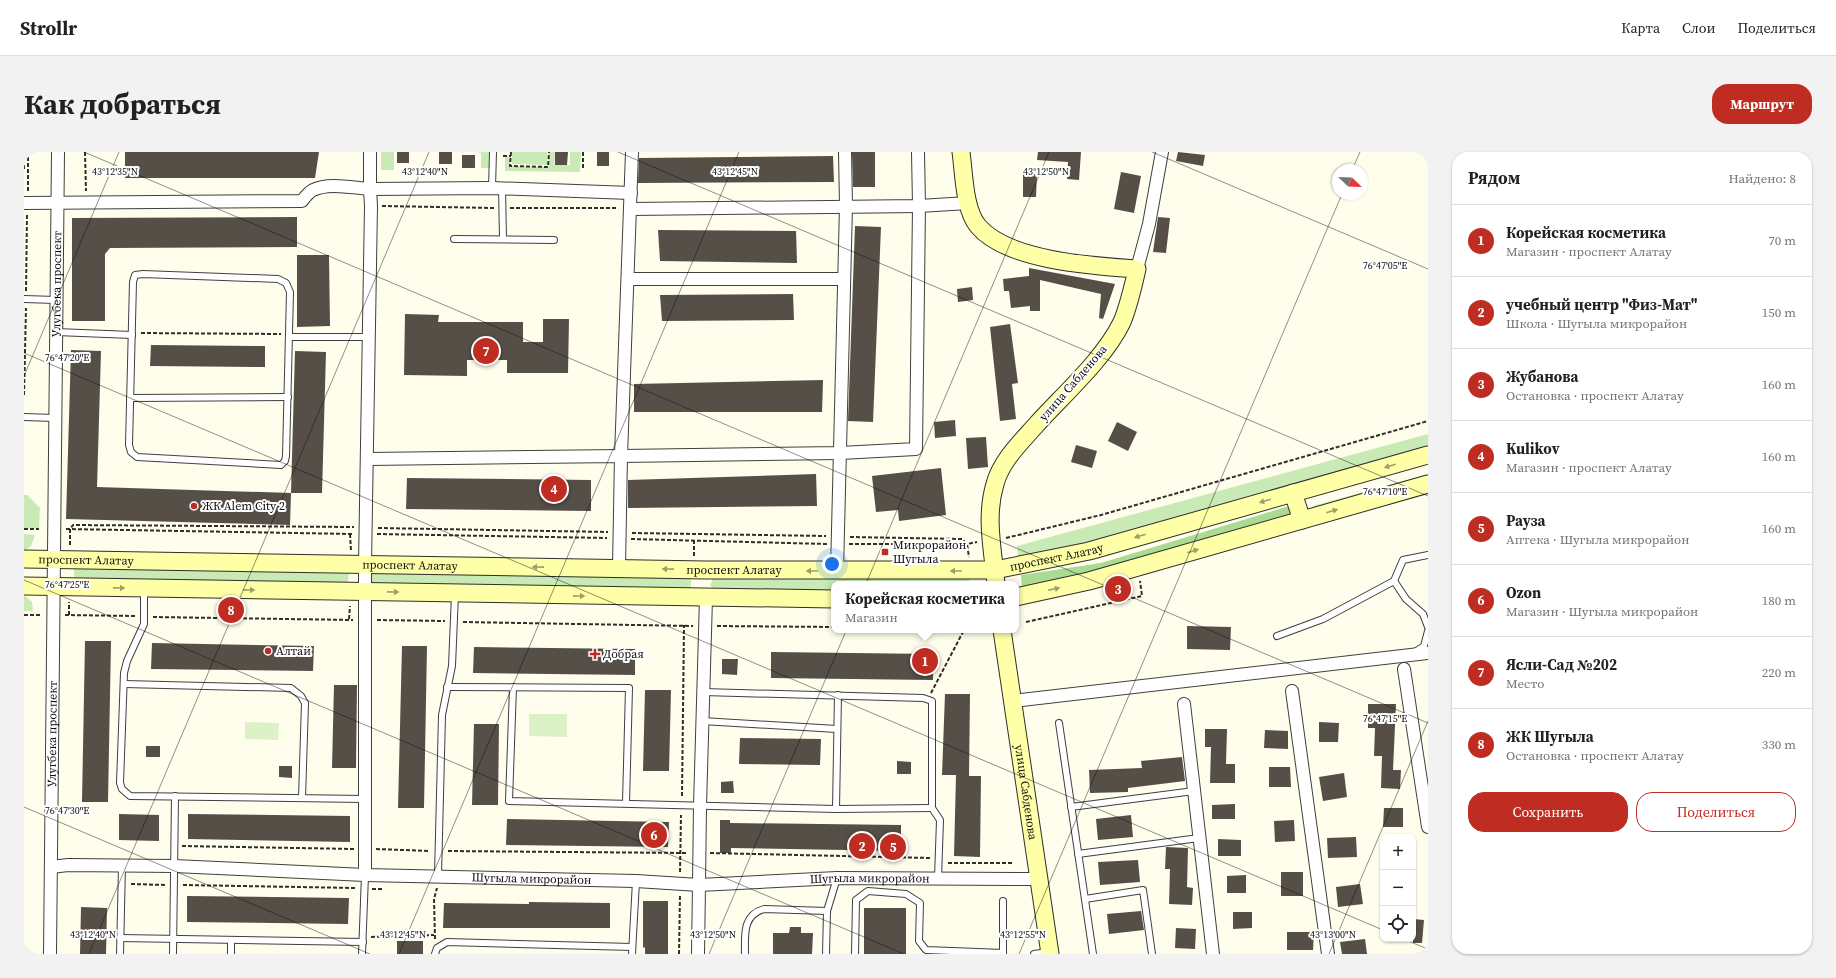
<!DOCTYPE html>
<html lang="ru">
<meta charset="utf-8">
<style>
body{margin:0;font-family:"Source Serif 4",serif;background:#f2f2f2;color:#202124}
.controls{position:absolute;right:12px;bottom:12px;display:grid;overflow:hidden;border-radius:8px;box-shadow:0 1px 3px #0004}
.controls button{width:36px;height:36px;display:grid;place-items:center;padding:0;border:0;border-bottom:1px solid #e0e0e0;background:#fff;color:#202124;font:20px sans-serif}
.compass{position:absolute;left:1308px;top:12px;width:36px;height:36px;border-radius:50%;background:#fff;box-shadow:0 1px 3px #0004;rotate:113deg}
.you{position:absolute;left:808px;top:412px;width:14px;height:14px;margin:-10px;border:3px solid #fff;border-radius:50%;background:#1a73e8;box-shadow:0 0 0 6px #1a73e833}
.badge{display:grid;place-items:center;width:26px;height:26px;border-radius:50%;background:#bf2c21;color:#fff;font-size:13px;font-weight:700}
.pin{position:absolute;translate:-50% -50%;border:2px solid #fff;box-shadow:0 1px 4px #0006}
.popup{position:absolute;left:807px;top:429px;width:188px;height:52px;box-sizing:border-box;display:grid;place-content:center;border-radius:8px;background:#fff;filter:drop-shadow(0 1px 3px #0005);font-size:13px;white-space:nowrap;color:#757577}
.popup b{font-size:15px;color:#202124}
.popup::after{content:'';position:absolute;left:50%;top:100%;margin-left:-8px;border:8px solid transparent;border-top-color:#fff}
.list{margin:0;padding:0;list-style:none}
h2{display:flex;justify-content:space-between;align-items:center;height:52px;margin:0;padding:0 16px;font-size:17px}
h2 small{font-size:13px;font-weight:400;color:#757577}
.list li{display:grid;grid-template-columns:26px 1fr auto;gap:12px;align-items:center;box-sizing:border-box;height:72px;padding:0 16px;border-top:1px solid #e0e0e0}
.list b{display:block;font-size:15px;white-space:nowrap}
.list p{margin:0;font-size:13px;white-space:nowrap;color:#757577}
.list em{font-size:13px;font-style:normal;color:#757577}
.actions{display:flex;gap:8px;padding:12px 16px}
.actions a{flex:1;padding:9px 0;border:1px solid #bf2c21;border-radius:16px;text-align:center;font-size:14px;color:#bf2c21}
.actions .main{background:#bf2c21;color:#fff}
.icon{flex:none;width:22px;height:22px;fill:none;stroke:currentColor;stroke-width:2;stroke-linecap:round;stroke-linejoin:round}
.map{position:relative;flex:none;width:1404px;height:802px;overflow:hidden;border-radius:16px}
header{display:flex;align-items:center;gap:24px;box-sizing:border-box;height:56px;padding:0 20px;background:#fff;border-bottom:1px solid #e0e0e0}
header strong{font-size:19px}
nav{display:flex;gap:22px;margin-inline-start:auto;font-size:14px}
.intro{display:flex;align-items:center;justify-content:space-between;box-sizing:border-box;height:96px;padding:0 24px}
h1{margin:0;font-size:28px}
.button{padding:10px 18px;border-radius:16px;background:#bf2c21;color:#fff;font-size:14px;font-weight:700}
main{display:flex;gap:24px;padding:0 24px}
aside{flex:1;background:#fff;border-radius:16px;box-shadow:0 1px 3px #0004}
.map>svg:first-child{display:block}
</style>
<header>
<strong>Strollr</strong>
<nav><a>Карта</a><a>Слои</a><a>Поделиться</a></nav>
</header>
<div class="intro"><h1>Как добраться</h1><a class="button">Маршрут</a></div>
<main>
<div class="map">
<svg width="1404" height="802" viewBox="0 0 1404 802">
<rect width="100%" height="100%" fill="#fffdeb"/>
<!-- green -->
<g fill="#c9eab4">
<rect x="357" y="0" width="13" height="18"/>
<polygon points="453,0 466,0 465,16 457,16 457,1"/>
<polygon points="488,0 523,0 523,13 488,12"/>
<polygon points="525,0 531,0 530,13 546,13 546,0 557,0 556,20 481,19 481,5 486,5 486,14 525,15"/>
<polygon points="1404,282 1404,294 1052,393 994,405 993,394"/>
<polygon points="1404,322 1404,328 1290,361 1289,354"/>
<polygon points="0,343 3,343 16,356 15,377 0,376"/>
<polygon points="0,382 11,383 7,394 0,399"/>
<polygon points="50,414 325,419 324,432 50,429"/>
<polygon points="349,420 667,425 667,438 349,432 347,431 347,422"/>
<polygon points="690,425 945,426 945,432 810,432 810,440 690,438 686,433"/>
<polygon points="0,443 8,450 9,459 0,459"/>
</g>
<!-- forest -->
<polygon fill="#abdb93" points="1265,354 1269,361 1265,366 1077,421 998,435 997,423 1077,411"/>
<!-- pitch -->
<g fill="#ddf1c6">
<polygon points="505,562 543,562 543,585 505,584"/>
<polygon points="221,570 255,571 254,588 221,587"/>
</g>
<!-- building -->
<g fill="#554f48">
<polygon points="101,0 295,0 291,26 101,26"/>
<rect x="373" y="0" width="12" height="11"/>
<rect x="415" y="0" width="13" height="12"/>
<polygon points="531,0 544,0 543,13 531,13"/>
<rect x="573" y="0" width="12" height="14"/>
<polygon points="828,0 851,0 851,35 829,35"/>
<polygon points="1014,0 1057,0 1055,28 1043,27 1044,10 1013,8"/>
<polygon points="1154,0 1181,3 1179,14 1152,9"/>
<rect x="438" y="3" width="13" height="13"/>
<polygon points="809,4 810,30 614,31 615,6"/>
<polygon points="1097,20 1117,24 1110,61 1090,57"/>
<polygon points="999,21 1013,22 1012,45 999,45"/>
<polygon points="273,65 273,95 86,96 81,102 81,169 48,169 48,66"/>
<polygon points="1134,65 1146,66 1142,101 1129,100"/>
<polygon points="831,74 857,75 849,270 824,269"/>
<polygon points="634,78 772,79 773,111 636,109"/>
<polygon points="273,103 305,103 306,174 273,175"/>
<polygon points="1005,116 1091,132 1079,167 1075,166 1077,142 1016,128 1016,159 1006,159 1006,154 987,156 985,139 980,139 979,127 1005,124"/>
<polygon points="948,135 949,148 934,150 933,137"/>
<polygon points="769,142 770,168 638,169 636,143"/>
<polygon points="381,162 415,163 414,170 499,170 499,190 519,190 519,167 545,167 544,221 483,221 483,208 443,208 443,224 380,223"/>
<polygon points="986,172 994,231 988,232 992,267 976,269 966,175"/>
<polygon points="127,193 241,194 241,215 126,214"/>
<polygon points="47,198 77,199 73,335 267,341 266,373 42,367"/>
<polygon points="271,199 302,200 298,341 267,341"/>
<polygon points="799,228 798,260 610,260 610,232"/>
<polygon points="931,268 932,284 911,286 910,270"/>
<polygon points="1093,270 1113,280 1104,299 1084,289"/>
<polygon points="962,285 964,315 944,317 942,286"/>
<polygon points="1052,293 1073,299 1068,316 1047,310"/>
<polygon points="917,316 922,363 875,369 874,358 852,360 848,324"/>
<polygon points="792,322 793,354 604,356 604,328"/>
<polygon points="383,326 567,328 567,359 382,357"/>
<polygon points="1163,474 1207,475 1206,498 1163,497"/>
<polygon points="61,489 87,489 84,650 58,650"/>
<polygon points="128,491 290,494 289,519 127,517"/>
<polygon points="378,494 403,494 400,656 374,656"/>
<polygon points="450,495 611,497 611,523 449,521"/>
<polygon points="747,500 909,502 909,528 747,526"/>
<polygon points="698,507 714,507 713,523 698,522"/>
<polygon points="310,533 333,533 332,616 308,616"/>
<polygon points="621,538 647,538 645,619 619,619"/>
<polygon points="921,542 946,542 945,624 957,624 956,705 930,704 932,623 918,623"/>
<polygon points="1344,552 1372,552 1369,618 1377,618 1376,637 1357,636 1358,604 1350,604 1351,576 1344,576"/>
<polygon points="1295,570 1315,571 1314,590 1295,590"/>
<polygon points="450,572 475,572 474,653 448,653"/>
<polygon points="1181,577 1203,577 1202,612 1211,612 1211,631 1186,631 1187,595 1181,595"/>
<polygon points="1241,578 1264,579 1264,597 1240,596"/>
<polygon points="716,586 797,587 796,613 715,612"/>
<rect x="122" y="594" width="14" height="11"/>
<polygon points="1158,605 1161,629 1104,636 1104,640 1066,641 1065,618 1118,616 1117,609"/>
<polygon points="873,609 887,610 887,622 873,622"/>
<polygon points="255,614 268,614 268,626 255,625"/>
<polygon points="1245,615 1266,615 1267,635 1245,635"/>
<polygon points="1320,621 1323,645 1299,649 1295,625"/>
<polygon points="709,629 710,641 697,641 697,630"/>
<polygon points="1211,652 1211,667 1188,667 1188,653"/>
<polygon points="1360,656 1379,656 1379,675 1359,675"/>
<polygon points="95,662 135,663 135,689 95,688"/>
<polygon points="164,662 326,664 326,690 164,687"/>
<polygon points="1107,663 1109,685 1074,688 1072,667"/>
<polygon points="483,667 645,670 644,695 482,693"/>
<polygon points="696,668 706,668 706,671 877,673 877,699 707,696 707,701 696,701"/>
<polygon points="1270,668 1271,689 1251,690 1250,669"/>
<polygon points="1332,685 1333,705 1304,706 1303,686"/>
<polygon points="1194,687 1217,688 1217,704 1194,704"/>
<polygon points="1142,695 1164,696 1163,735 1169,736 1168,753 1145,752 1146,717 1141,717"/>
<polygon points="1114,708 1116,730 1076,733 1074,710"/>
<rect x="1257" y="720" width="22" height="24"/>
<polygon points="1222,723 1222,741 1203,741 1203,724"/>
<polygon points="1336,732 1339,752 1314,755 1312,735"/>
<polygon points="163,744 325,746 324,772 163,770"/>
<polygon points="619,749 644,749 644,802 621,802 621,795 619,796"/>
<polygon points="505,750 586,751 586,776 419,776 420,751 505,752"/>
<polygon points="57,755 83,756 82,802 56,802"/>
<rect x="840" y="756" width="42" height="46"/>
<polygon points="1117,759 1120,778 1085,782 1083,762"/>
<polygon points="1209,760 1228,760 1228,776 1209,777"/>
<polygon points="1389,767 1400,768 1398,791 1389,791"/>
<polygon points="766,775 777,775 777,781 789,781 788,802 749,802 749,781 765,781"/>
<polygon points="1152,776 1172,777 1171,797 1151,796"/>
<polygon points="1263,780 1290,780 1289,798 1263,798"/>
<polygon points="1341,787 1343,802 1318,802 1316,790"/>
<rect x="373" y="789" width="26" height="13"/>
</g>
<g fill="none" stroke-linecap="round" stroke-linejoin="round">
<!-- lane casing -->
<g stroke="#3f3f3f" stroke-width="8">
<g id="lane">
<polyline points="468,36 469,0"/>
<polyline points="478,36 479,87"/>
<polyline points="430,87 530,88"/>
<polygon points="119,122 254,127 262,131 266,140 262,304 261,309 257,313 113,305 107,300 105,293 109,130 111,123"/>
<polyline points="0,147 32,148"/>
<polyline points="32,180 108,183"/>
<polyline points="265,185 344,185"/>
<polyline points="106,246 264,245"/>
<polyline points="0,265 31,266"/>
<polyline points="1370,429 1382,447 1399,462 1404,475"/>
<polyline points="120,437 120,472 103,509 100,521 96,631 98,637 106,644 340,647"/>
<polyline points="1253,484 1299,467 1370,429 1379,408 1404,403"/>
<polyline points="1391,500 1400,494 1404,479"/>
<polyline points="100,532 267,536 277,544 281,551 278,646"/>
<polyline points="423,535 605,536 602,651"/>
<polyline points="489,535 485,649 812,657 908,656"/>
<polyline points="679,540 899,546 908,549 908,656 916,668 914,726"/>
<polyline points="678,569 813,577"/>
<polyline points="1035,571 1069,802"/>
<polyline points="1047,655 1170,639"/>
<polyline points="812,657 814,543"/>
<polyline points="1054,702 1175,686"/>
<polyline points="414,723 418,563 428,514 431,442"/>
<polyline points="1061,747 1119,738 1128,802"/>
<polyline points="803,759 813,726"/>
<polyline points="96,786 339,790"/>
<polyline points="96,802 98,714"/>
<polyline points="149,802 151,644"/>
<polyline points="207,802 207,788"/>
<polyline points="338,802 341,723"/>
<polyline points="411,802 413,796 423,790 608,795"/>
<polyline points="608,802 612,729"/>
<path d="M721 802C721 784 718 763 740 757L803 759 802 802"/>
<polyline points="831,802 832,748 844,739 882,742 896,751 895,789 902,798 979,801"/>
<polyline points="979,802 979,749"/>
<polyline points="1010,802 1024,800"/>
</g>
</g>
<!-- street casing -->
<g stroke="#3f3f3f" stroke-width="14">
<g id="street">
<polyline points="608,0 597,304 816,301 892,297 895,54 894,0"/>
<path d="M0 51 278 49C281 45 285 40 289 38 305 30 329 36 346 37V0"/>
<polyline points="607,57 895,54 944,51"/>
<polyline points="1113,117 1125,72 1138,0"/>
<polyline points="605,127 820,127"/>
<polyline points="343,307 597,304 595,416"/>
<polyline points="813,419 822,54 821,0"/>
<path id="s1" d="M682 446 676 654 675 733 813 726 1016 727"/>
<polyline points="1380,517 1404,675"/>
<polyline points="1268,539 1304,802"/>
<polyline points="989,549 1404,501"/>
<polyline points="1160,552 1189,802"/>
<path id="s2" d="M27 715 44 713 150 714 341 723 612 729 675 733 674 802"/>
<polyline points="341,723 341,412 347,54 346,37 468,36 607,41"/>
<path id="s3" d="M26 802 34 0"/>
</g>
</g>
<!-- secondary casing -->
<g stroke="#2e2e2e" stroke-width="19">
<g id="secondary">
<path d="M937 0C940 21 940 57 954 74 983 109 1070 114 1113 117 1109 135 1105 153 1098 170 1080 207 1040 242 1012 273 997 290 977 309 971 332 961 365 969 399 972 432"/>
<polyline points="1269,341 1278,368"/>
<path id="s4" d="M0 407 682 418H971L1065 399 1404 303"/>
<polyline points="0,434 810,447"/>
<polyline points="992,445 1065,429 1404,332"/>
<path id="s5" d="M978 478 1026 802"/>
</g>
</g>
<!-- path -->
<g stroke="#2e2e2e" stroke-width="2" stroke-dasharray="4 2" stroke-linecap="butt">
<polyline points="61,0 62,39"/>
<polyline points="487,0 486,14 524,15 525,0"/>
<polyline points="479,4 487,4"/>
<polyline points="559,16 559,0"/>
<polyline points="0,17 0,0"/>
<polyline points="4,39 4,0"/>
<polyline points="358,54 470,56"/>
<polyline points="486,56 594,56"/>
<polyline points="2,139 3,62"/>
<polyline points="117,181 257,182"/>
<polyline points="0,243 2,156"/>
<polyline points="354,376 584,380"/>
<polyline points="0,377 15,377"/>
<polyline points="42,377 329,382"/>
<polyline points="608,381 802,384"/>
<polyline points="326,382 327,399"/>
<polyline points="353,382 583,386"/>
<polyline points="826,385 938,387 943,392 945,405"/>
<polyline points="982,386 1077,363 1404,269"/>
<polyline points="607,387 803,392"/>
<polyline points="825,392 943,392 953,390"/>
<polyline points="46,393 46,377 49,373 330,375"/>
<polyline points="670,404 670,388"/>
<polyline points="0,463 17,463"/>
<polyline points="41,463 111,464"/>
<polyline points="45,463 45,450"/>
<polyline points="129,465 329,468"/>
<polyline points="325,467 326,454"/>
<polyline points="353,468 421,469"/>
<polyline points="439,470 669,474"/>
<polyline points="1002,470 1118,444 1116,429"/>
<polyline points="693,474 810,475"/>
<polyline points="907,541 940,478"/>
<polyline points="658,644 660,473"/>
<polyline points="158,694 330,697"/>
<polyline points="352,697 406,699"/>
<polyline points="424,699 664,701"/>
<polyline points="686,701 906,706"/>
<polyline points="924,711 988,711"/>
<polyline points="656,720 657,663"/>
<polyline points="107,732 142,733"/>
<polyline points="159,733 332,736"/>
<polyline points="348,737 360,737"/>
<polyline points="347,785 410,783"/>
<polyline points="411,787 410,747 413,736"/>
<polyline points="655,802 656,743"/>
</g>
<!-- lane -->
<use href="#lane" stroke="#fff" stroke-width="6"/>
<!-- street -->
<use href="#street" stroke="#fff" stroke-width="12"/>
<!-- secondary -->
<use href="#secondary" stroke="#feffa6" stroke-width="17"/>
</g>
<!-- one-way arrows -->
<defs><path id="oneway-solid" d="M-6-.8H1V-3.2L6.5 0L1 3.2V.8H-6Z"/></defs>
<g fill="#9d9e68">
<use href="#oneway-solid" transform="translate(1366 314) rotate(164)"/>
<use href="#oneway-solid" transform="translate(1241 349) rotate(164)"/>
<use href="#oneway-solid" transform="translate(1308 359) rotate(-16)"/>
<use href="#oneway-solid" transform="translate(1116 384) rotate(164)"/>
<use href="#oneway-solid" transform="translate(1169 399) rotate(-17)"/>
<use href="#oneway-solid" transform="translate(514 415) rotate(-179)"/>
<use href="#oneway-solid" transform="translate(644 417) rotate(-179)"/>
<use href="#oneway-solid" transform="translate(788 419) rotate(-180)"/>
<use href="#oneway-solid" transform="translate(932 419) rotate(-180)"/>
<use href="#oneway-solid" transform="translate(95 436) rotate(1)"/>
<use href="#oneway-solid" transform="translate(1030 437) rotate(-12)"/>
<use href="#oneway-solid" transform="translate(225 438) rotate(1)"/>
<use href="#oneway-solid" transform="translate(369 440) rotate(1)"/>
<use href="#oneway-solid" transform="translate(555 444) rotate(1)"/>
</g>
<!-- ticks -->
<path fill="none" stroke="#0c0c0c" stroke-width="1" stroke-opacity="0.45" d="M60 0 1404 571M594 0 1404 344M1128 0 1404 117M1328 18 1336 0M0 201 1359 778M0 224 95 0M0 428 880 802M0 655 346 802M1379 787 1404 797M65 802 405 0M375 802 715 0M685 802 1025 0M995 802 1318 42M1305 802 1404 569"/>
<!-- markers -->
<g fill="#bf2c21" stroke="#fff" stroke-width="1.5">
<circle cx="170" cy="354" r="4"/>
<rect x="857" y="396" width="8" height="8" rx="2"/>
<circle cx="244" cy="499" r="4"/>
<path d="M569 496h4v4h4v4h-4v4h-4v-4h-4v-4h4z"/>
</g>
<g text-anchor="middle" stroke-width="4" stroke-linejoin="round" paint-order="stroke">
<!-- street labels -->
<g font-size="12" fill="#0c0c0c" stroke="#fff">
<text dy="4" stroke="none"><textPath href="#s3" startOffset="670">Улугбека проспект</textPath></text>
<text transform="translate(1049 231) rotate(-49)" y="4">улица Сабденова</text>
<text dy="4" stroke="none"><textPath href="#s4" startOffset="1034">проспект Алатау</textPath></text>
<text dy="4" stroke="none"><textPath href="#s4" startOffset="62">проспект Алатау</textPath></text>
<text dy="4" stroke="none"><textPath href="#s4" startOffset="386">проспект Алатау</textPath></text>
<text dy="4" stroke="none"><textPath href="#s4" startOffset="710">проспект Алатау</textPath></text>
<text dy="4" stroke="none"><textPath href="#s3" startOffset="220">Улугбека проспект</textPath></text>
<text dy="4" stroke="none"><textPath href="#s5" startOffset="164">улица Сабденова</textPath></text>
<text dy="4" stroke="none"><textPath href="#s2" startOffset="481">Шугыла микрорайон</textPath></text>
<text dy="4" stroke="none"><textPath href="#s1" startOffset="458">Шугыла микрорайон</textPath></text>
</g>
<!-- poi labels -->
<g font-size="12" fill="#0c0c0c" stroke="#fff" text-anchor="start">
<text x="178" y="358">ЖК Alem City 2</text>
<text x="869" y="397">Микрорайон<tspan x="869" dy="14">Шугыла</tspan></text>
<text x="252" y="503">Алтай</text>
<text x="579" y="506">Добрая</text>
</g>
</g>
<g font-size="10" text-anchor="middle" fill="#0c0c0c" stroke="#fff" stroke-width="4" stroke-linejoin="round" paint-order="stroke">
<text x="91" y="23">43°12'35"N</text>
<text x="401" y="23">43°12'40"N</text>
<text x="711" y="23">43°12'45"N</text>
<text x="1022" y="23">43°12'50"N</text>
<text x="1361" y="117">76°47'05"E</text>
<text x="43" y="209">76°47'20"E</text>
<text x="1361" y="343">76°47'10"E</text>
<text x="43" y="436">76°47'25"E</text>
<text x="1361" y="570">76°47'15"E</text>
<text x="43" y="662">76°47'30"E</text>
<text x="69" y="786">43°12'40"N</text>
<text x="379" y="786">43°12'45"N</text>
<text x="689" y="786">43°12'50"N</text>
<text x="999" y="786">43°12'55"N</text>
<text x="1309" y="786">43°13'00"N</text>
</g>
</svg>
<div class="controls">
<button>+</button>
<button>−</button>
<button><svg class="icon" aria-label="locate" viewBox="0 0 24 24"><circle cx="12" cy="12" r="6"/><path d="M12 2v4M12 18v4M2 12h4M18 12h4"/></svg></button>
</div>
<svg class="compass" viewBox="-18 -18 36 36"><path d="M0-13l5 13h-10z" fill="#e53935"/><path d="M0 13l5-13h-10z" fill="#757577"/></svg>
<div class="you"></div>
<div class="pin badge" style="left:901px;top:509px">1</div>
<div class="popup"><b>Корейская косметика</b>Магазин</div>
<div class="pin badge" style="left:838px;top:694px">2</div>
<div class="pin badge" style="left:1094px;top:437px">3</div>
<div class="pin badge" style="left:530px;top:337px">4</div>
<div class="pin badge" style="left:869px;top:695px">5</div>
<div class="pin badge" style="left:630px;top:683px">6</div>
<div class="pin badge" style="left:462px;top:199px">7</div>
<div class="pin badge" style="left:207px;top:458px">8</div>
</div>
<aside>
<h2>Рядом<small>Найдено: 8</small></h2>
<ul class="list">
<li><span class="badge">1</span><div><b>Корейская косметика</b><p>Магазин · проспект Алатау</p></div><em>70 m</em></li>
<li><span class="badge">2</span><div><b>учебный центр &quot;Физ-Мат&quot;</b><p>Школа · Шугыла микрорайон</p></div><em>150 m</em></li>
<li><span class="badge">3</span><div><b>Жубанова</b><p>Остановка · проспект Алатау</p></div><em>160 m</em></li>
<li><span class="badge">4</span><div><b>Kulikov</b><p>Магазин · проспект Алатау</p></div><em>160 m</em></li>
<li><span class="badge">5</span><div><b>Рауза</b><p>Аптека · Шугыла микрорайон</p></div><em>160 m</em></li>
<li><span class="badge">6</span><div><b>Ozon</b><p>Магазин · Шугыла микрорайон</p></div><em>180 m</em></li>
<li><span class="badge">7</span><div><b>Ясли-Сад №202</b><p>Место</p></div><em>220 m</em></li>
<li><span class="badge">8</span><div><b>ЖК Шугыла</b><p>Остановка · проспект Алатау</p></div><em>330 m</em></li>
</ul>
<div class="actions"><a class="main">Сохранить</a><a>Поделиться</a></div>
</aside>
</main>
